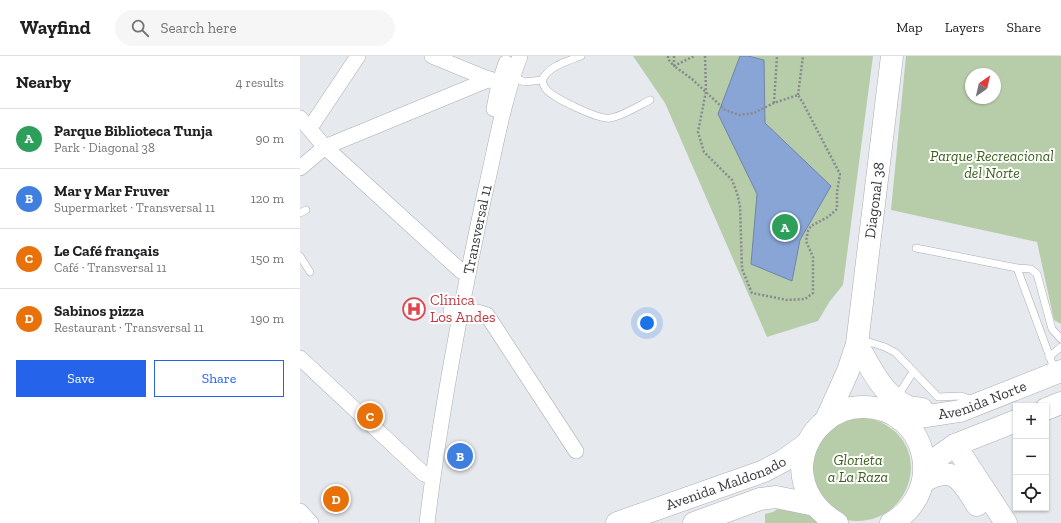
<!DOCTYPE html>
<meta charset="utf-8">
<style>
body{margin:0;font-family:"Zilla Slab",serif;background:#f6f6f6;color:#202124}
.controls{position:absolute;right:12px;bottom:12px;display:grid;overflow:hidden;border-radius:0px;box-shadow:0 1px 3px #0004}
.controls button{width:36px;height:36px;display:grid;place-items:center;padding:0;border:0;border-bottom:1px solid #e0e0e0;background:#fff;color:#202124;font:20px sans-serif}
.compass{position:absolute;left:665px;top:12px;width:36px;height:36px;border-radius:50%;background:#fff;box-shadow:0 1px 3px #0004;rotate:34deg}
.you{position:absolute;left:347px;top:267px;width:14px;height:14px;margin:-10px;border:3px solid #fff;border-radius:50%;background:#1a73e8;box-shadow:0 0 0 6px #1a73e833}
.badge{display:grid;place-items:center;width:26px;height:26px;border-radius:50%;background:#2563eb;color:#fff;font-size:13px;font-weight:700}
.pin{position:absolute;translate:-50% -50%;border:2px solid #fff;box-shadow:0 1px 4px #0006}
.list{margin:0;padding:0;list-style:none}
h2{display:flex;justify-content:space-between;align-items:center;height:52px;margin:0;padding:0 16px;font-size:17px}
h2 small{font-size:13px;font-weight:400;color:#757577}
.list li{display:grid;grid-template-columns:26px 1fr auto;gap:12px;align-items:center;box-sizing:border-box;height:60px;padding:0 16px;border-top:1px solid #e0e0e0}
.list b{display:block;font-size:15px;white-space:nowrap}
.list p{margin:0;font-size:13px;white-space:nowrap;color:#757577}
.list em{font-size:13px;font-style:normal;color:#757577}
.actions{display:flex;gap:8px;padding:12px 16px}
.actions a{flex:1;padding:9px 0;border:1px solid #2563eb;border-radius:0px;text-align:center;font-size:14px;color:#2563eb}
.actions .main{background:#2563eb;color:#fff}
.icon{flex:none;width:22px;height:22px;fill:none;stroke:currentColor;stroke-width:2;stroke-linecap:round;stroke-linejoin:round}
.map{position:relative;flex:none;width:761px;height:467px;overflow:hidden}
header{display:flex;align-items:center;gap:24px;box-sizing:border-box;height:56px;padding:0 20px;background:#fff;border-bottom:1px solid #e0e0e0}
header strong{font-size:19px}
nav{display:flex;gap:22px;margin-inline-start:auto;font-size:14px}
.search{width:280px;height:36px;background:#f6f6f6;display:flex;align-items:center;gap:10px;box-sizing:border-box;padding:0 14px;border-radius:22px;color:#757577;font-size:15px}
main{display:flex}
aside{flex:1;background:#fff}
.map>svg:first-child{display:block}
</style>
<header>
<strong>Wayfind</strong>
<div class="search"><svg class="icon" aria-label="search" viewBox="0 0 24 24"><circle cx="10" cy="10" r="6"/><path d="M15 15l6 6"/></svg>Search here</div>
<nav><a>Map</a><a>Layers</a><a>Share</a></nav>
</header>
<main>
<aside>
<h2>Nearby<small>4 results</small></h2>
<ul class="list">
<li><span class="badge" style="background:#2e9e5b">A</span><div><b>Parque Biblioteca Tunja</b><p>Park · Diagonal 38</p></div><em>90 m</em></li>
<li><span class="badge" style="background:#3f7fe0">B</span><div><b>Mar y Mar Fruver</b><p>Supermarket · Transversal 11</p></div><em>120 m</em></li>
<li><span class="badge" style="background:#e8710a">C</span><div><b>Le Café français</b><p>Café · Transversal 11</p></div><em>150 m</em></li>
<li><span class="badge" style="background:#e8710a">D</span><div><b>Sabinos pizza</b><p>Restaurant · Transversal 11</p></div><em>190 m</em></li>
</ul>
<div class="actions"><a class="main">Save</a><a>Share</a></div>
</aside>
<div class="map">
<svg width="761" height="467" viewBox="0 0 761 467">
<rect width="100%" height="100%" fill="#e6e9ee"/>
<!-- green -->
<g fill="#b7cdaa" fill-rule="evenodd">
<polygon points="333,0 573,0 543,229 530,245 518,265 467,281 365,47"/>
<path d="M606 0H761V268L754 264 737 186 591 154ZM671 18H695V42H671Z"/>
<path d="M558 361C567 362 576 363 584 368 633 394 610 466 556 465 546 465 532 461 525 453 521 449 510 410 507 402L531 368Z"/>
<path d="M482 450C495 451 509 457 518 467H465V458L473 456Z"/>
</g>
<!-- water -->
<polygon fill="#88a5d6" stroke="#7085a8" points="440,0 448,0 464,4 465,67 531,130 500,184 492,225 451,208 457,138 418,58"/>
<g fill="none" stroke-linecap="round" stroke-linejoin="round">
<!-- service casing -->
<g stroke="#aaadb1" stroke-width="8">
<g id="service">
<path d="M281 0C266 6 250 9 242 24 243 27 244 31 246 33 253 42 299 64 310 62 321 61 340 49 350 44"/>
<polyline points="212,20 224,26 242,24"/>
<polyline points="0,157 6,154"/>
<polyline points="616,192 717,212 731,213 737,218 752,273 761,283"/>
<polyline points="0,200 10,216"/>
<polyline points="717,212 755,315"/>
<polyline points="559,283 585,291 596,297 638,341 661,340 673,344"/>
<polyline points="749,301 761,291"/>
<polyline points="597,341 613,316"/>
</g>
</g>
<!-- minor casing -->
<g stroke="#aaadb1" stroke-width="16">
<g id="minor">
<polyline points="132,0 193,25"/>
<polyline points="194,53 199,28 206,7"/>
<polyline points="0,62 25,91 161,215 168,217"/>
<polyline points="10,72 58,0"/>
<polyline points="0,112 25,91 190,23"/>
<polyline points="151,255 177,256 187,259 276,395"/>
<polyline points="0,302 124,418 132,421"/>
<polyline points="0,455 11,467"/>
<path id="s1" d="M127 467C140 358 161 249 184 141 195 94 203 45 220 0"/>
</g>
</g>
<!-- primary casing -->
<g stroke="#aaadb1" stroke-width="23">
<g id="primary">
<path d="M557 288C570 310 582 339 607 350 611 352 617 352 622 353"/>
<polyline points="746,353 761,347"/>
<path id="s2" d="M526 364 548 315 557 288 592 0"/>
<path id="s3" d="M601 364 660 355 761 315"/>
<polyline points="655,389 706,467"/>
<polyline points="625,416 638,401 655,389 716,365"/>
<path d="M623 426C654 407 662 425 677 449"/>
<path id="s4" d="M317 467 464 415 483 405 508 387"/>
<polyline points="394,467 460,443 476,441 515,449"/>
<path d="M537 467C516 455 502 435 502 411 503 393 511 377 524 366 535 356 549 351 563 351 628 351 647 436 591 467"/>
</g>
</g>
<!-- path -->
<g stroke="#888a8d" stroke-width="2.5" stroke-dasharray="2 2" stroke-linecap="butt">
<polyline points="368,0 368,3 374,10 394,0"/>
<polyline points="374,0 374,10 392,23 425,54 439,59 454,57 474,47 498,39 503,47 540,118 537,136 537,153 528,161 511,170 508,175 506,185 513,201 513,237 505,243 487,244 452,237 442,213 440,150 437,137 432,124 404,96 398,76 406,35 405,0"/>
<polyline points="498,39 503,0"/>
<polyline points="474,47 477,0"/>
</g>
<!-- service -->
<use href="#service" stroke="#fff" stroke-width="7"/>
<!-- minor -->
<use href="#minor" stroke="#fff" stroke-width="15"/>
<!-- primary -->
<use href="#primary" stroke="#fff" stroke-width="22"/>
</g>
<!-- icons -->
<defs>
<g id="hospital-ring" transform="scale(1.15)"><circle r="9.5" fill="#fff" stroke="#e0444e" stroke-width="1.5"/><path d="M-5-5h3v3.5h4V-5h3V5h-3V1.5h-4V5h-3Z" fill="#e0444e"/></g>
</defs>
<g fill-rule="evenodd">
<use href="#hospital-ring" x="114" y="253"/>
</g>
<g text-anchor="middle" stroke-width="4" stroke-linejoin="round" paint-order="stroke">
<!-- park labels -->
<g font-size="15" font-style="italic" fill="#3b6119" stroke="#fff">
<text x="692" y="105">Parque Recreacional<tspan x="692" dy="17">del Norte</tspan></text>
<text x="558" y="409">Glorieta<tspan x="558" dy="17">a La Raza</tspan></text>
</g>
<!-- street labels -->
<g font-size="15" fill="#38393b" stroke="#fff">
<text dy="5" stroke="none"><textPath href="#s2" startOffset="227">Diagonal 38</textPath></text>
<text dy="5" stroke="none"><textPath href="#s1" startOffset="298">Transversal 11</textPath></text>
<text dy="5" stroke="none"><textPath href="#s3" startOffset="84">Avenida Norte</textPath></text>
<text dy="5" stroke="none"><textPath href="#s4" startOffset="116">Avenida Maldonado</textPath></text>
</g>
<!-- health labels -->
<g font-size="15" fill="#be3a42" stroke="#fff" text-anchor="start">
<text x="130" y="249">Clínica<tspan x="130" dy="17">Los Andes</tspan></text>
</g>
</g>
</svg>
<div class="controls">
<button>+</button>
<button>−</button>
<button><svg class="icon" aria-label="locate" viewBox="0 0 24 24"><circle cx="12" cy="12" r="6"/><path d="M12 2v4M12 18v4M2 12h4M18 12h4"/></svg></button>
</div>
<svg class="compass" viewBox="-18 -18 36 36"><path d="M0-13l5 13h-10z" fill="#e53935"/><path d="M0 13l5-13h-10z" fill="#757577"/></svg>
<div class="you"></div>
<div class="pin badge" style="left:485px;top:171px;background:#2e9e5b">A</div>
<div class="pin badge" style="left:160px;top:400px;background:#3f7fe0">B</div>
<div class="pin badge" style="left:70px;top:360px;background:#e8710a">C</div>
<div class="pin badge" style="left:36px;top:443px;background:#e8710a">D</div>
</div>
</main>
